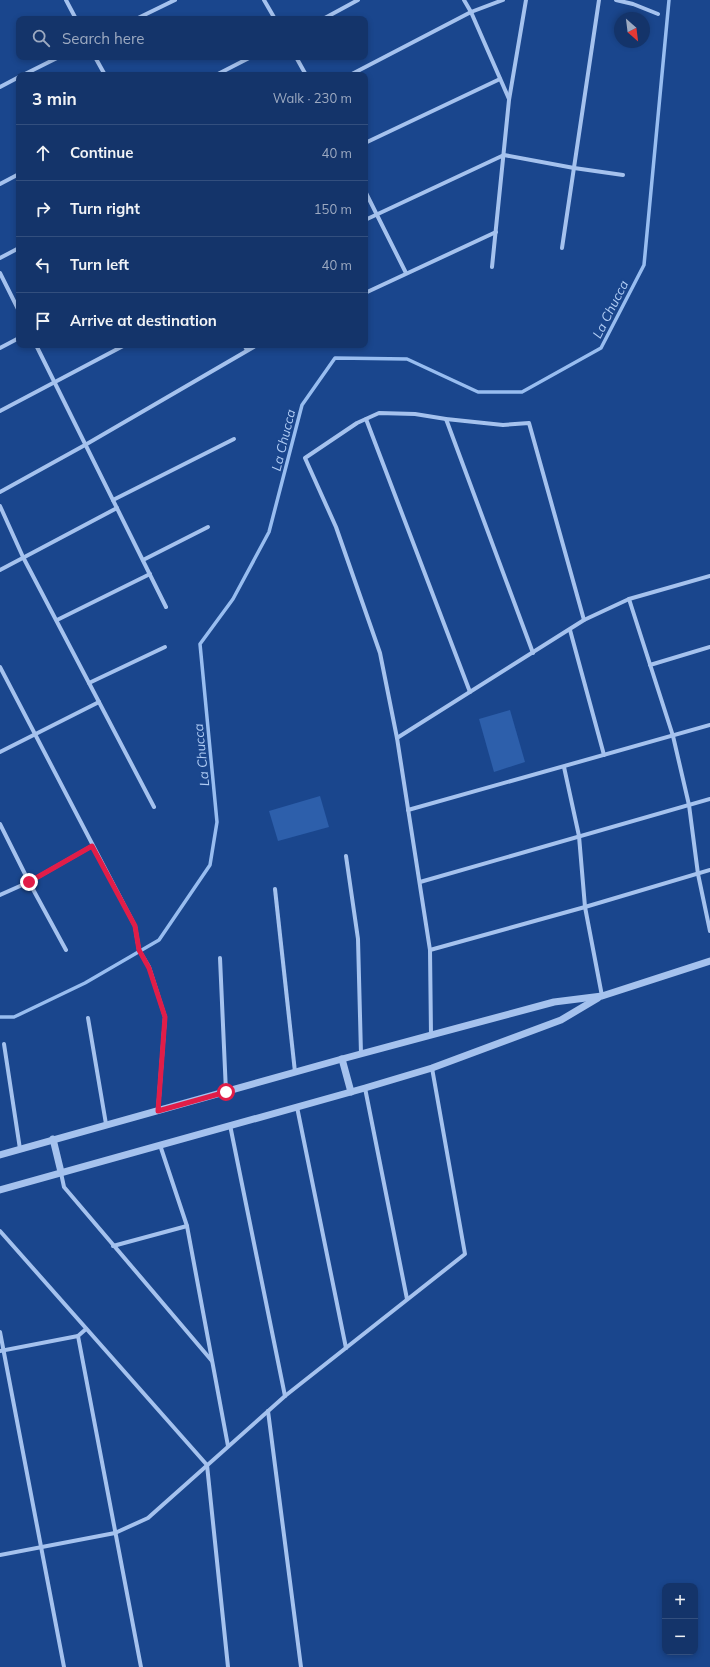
<!DOCTYPE html>
<meta charset="utf-8">
<style>
body{margin:0;font-family:Mulish,sans-serif;background:#1d3c70;color:#f1f3f6}
.controls{position:absolute;right:12px;bottom:12px;display:grid;overflow:hidden;border-radius:8px;box-shadow:0 2px 6px #0003}
.controls button{width:36px;height:36px;display:grid;place-items:center;padding:0;border:0;border-bottom:1px solid #334f7e;background:#14346a;color:#f1f3f6;font:20px sans-serif}
.compass{position:absolute;left:614px;top:12px;width:36px;height:36px;border-radius:50%;background:#14346a;box-shadow:0 2px 6px #0003;rotate:152deg}
.stop{position:absolute;width:12px;height:12px;margin:-9px;border:3px solid #e11d48;border-radius:50%;background:#fff}
.stop.end{background:#e11d48;border-color:#fff;box-shadow:0 1px 4px #0008}
.list{margin:0;padding:0;list-style:none}
h2{display:flex;justify-content:space-between;align-items:center;height:52px;margin:0;padding:0 16px;font-size:17px}
h2 small{font-size:13px;font-weight:400;color:#9daac1}
.list li{display:grid;grid-template-columns:26px 1fr auto;gap:12px;align-items:center;box-sizing:border-box;height:56px;padding:0 16px;border-top:1px solid #334f7e}
.list b{display:block;font-size:15px;white-space:nowrap}
.list em{font-size:13px;font-style:normal;color:#9daac1}
.icon{flex:none;width:22px;height:22px;fill:none;stroke:currentColor;stroke-width:2;stroke-linecap:round;stroke-linejoin:round}
.map{position:relative;flex:none;width:710px;height:1667px;overflow:hidden}
.search{position:absolute;background:#14346a;box-shadow:0 2px 6px #0003;left:16px;top:16px;width:352px;height:44px;display:flex;align-items:center;gap:10px;box-sizing:border-box;padding:0 14px;border-radius:8px;color:#9daac1;font-size:15px}
.panel{position:absolute;background:#14346a;box-shadow:0 2px 6px #0003;left:16px;top:72px;width:352px;height:276px;border-radius:8px}
.map>svg:first-child{display:block}
</style>
<div class="map">
<svg width="710" height="1667" viewBox="0 0 710 1667">
<rect width="100%" height="100%" fill="#1a468d"/>
<!-- green -->
<g fill="#2d5fab">
<polygon points="510,710 525,762 494,772 479,719"/>
<polygon points="320,796 329,827 278,841 269,811"/>
</g>
<g fill="none" stroke-linecap="round" stroke-linejoin="round">
<!-- stream -->
<polyline stroke="#98bdf0" stroke-width="3.5" points="0,1017 14,1017 85,983 159,940 210,865 217,822 200,644 233,599 269,532 302,405 335,358 407,359 478,392 522,392 601,348 644,265 669,0"/>
<!-- minor -->
<g stroke="#a5c2ee" stroke-width="4">
<polyline points="66,0 76,19"/>
<polyline points="264,0 275,19"/>
<polyline points="464,0 471,12 509,99"/>
<polyline points="616,0 633,4 658,14"/>
<polyline points="136,19 175,0"/>
<polyline points="323,19 358,0"/>
<polyline points="95,57 105,75"/>
<polyline points="296,57 306,75"/>
<polyline points="23,75 59,57"/>
<polyline points="216,75 251,57"/>
<polyline points="350,75 471,12 503,0"/>
<polyline points="0,87 19,77"/>
<polyline points="365,143 500,79"/>
<polyline points="0,184 19,174"/>
<polyline points="365,191 406,273"/>
<polyline points="365,220 504,155 574,168 623,175"/>
<polyline points="562,248 599,0"/>
<polyline points="0,258 19,248"/>
<polyline points="492,267 509,100 526,0"/>
<polyline points="0,273 19,311"/>
<polyline points="365,293 496,232"/>
<polyline points="36,345 166,607"/>
<polyline points="244,345 247,350"/>
<polyline points="0,348 19,338"/>
<polyline points="0,411 125,345"/>
<polyline points="366,419 470,692"/>
<polyline points="446,419 533,653"/>
<polyline points="0,492 85,445 257,345"/>
<polyline points="113,500 234,439"/>
<polyline points="0,506 23,557 154,807"/>
<polyline points="143,560 208,527"/>
<polyline points="0,570 117,508"/>
<polyline points="629,599 673,736 689,805 698,874 710,931"/>
<polyline points="57,620 150,574"/>
<polyline points="570,630 604,755"/>
<polyline points="650,665 710,647"/>
<polyline points="0,667 135,926 139,950 149,967 165,1017 158,1111"/>
<polyline points="89,683 165,647"/>
<polyline points="397,738 584,620 629,599 710,576"/>
<polyline points="0,752 99,702"/>
<polyline points="564,767 579,836 585,907 602,996"/>
<polyline points="408,810 710,725"/>
<polyline points="0,824 29,882 66,950"/>
<polyline points="346,856 358,939 361,1054"/>
<polyline points="420,882 710,799"/>
<polyline points="275,889 295,1072"/>
<polyline points="0,895 29,882 92,846"/>
<polyline points="430,950 585,907 710,870"/>
<polyline points="220,958 226,1092"/>
<polyline points="88,1018 106,1124"/>
<polyline points="431,1035 430,950 397,738 380,653 336,527 305,458 357,423 379,413 415,414 446,419 503,425 529,423 584,620"/>
<polyline points="4,1044 20,1149"/>
<polyline points="365,1088 407,1299"/>
<polyline points="297,1107 346,1348"/>
<polyline points="230,1125 285,1396"/>
<polyline points="160,1145 187,1226 228,1446"/>
<polyline points="61,1173 64,1187 212,1361"/>
<polyline points="0,1231 207,1465 228,1667"/>
<polyline points="113,1246 187,1226"/>
<polyline points="0,1332 64,1667"/>
<polyline points="78,1336 141,1667"/>
<polyline points="0,1351 78,1336 86,1329"/>
<polyline points="268,1411 301,1667"/>
<polyline points="0,1555 115,1533 148,1518 285,1396 465,1254 432,1068"/>
</g>
<!-- tertiary -->
<g stroke="#a5c2ee" stroke-width="7">
<polyline points="342,1059 351,1092"/>
<polyline points="53,1139 61,1172"/>
<polyline points="0,1155 342,1059 554,1002 602,996 710,961"/>
<polyline points="0,1190 365,1088 432,1068 561,1020 598,998"/>
</g>
</g>
<g fill="none" stroke-linecap="round" stroke-linejoin="round">
<!-- route -->
<polyline stroke="#e11d48" stroke-width="5" points="29,882 92,846 135,926 139,950 149,968 165,1017 158,1111 226,1092"/>
</g>
<g text-anchor="middle" stroke-width="4" stroke-linejoin="round" paint-order="stroke">
<!-- water labels -->
<g font-size="13" font-style="italic" fill="#b1cdf5" stroke="#1a468d">
<text transform="translate(610 309) rotate(-63)" y="5">La Chucca</text>
<text transform="translate(283 440) rotate(-76)" y="5">La Chucca</text>
<text transform="translate(201 755) rotate(-96)" y="5">La Chucca</text>
</g>
</g>
</svg>
<div class="controls">
<button>+</button>
<button>−</button>
</div>
<svg class="compass" viewBox="-18 -18 36 36"><path d="M0-13l5 13h-10z" fill="#e53935"/><path d="M0 13l5-13h-10z" fill="#9daac1"/></svg>
<div class="stop" style="left:226px;top:1092px"></div>
<div class="stop end" style="left:29px;top:882px"></div>
<div class="search"><svg class="icon" aria-label="search" viewBox="0 0 24 24"><circle cx="10" cy="10" r="6"/><path d="M15 15l6 6"/></svg>Search here</div>
<section class="panel">
<h2>3 min<small>Walk · 230 m</small></h2>
<ul class="list">
<li><svg class="icon" aria-label="ahead" viewBox="0 0 24 24"><path d="M12 20V5M6 11l6-6 6 6"/></svg><div><b>Continue</b></div><em>40 m</em></li>
<li><svg class="icon" aria-label="right" viewBox="0 0 24 24"><path d="M7 20v-9h11M14 6l5 5-5 5"/></svg><div><b>Turn right</b></div><em>150 m</em></li>
<li><svg class="icon" aria-label="left" viewBox="0 0 24 24"><path d="M17 20v-9H6M10 6l-5 5 5 5"/></svg><div><b>Turn left</b></div><em>40 m</em></li>
<li><svg class="icon" aria-label="arrive" viewBox="0 0 24 24"><path d="M6 21V4h12l-3 4 3 4H6"/></svg><div><b>Arrive at destination</b></div></li>
</ul>
</section>
</div>
